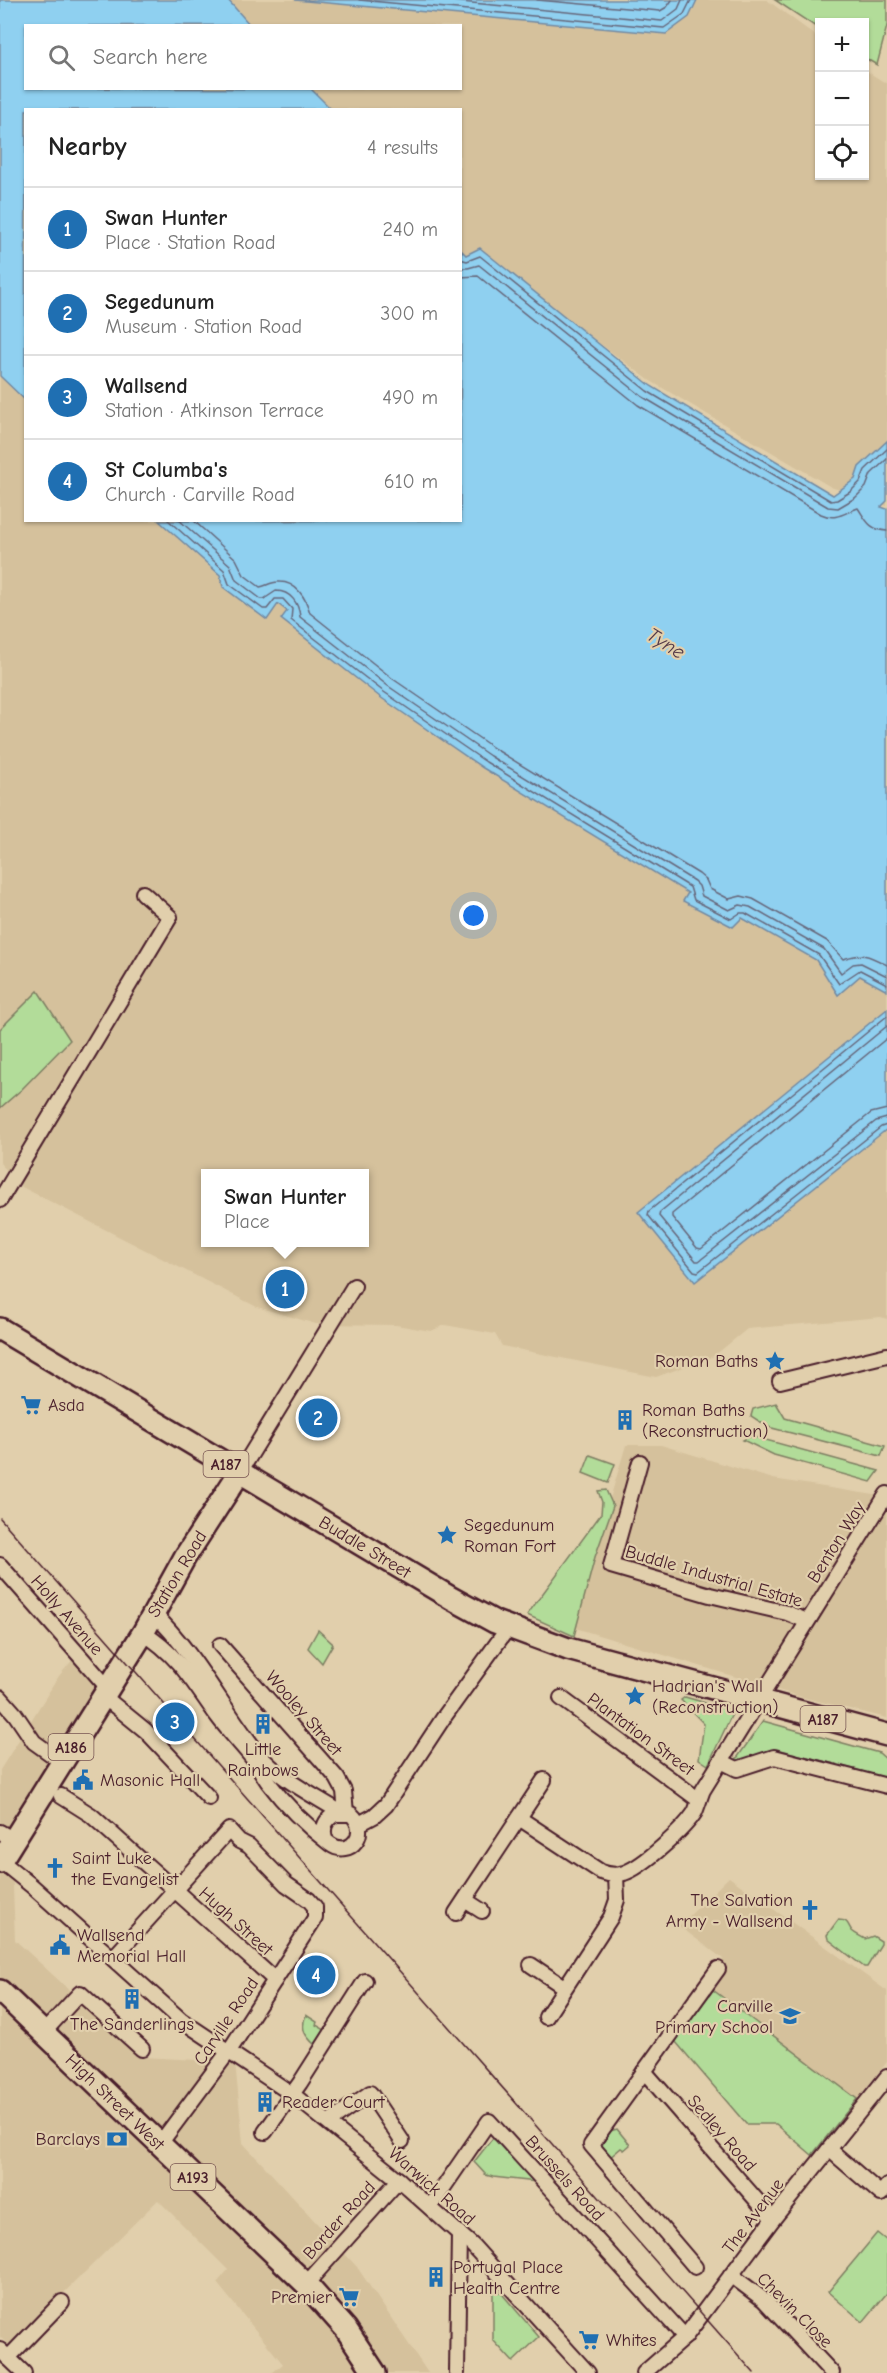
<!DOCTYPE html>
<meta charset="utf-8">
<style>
body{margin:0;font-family:"Comic Neue",sans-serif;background:#f6f6f6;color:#222}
.controls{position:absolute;right:18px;top:18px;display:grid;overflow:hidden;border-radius:0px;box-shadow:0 2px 4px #0004}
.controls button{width:54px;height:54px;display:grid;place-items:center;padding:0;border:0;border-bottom:2px solid #e0e0e0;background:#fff;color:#222;font:30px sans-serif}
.you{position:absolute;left:474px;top:916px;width:21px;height:21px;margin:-15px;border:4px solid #fff;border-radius:50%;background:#1a73e8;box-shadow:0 0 0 9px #1a73e833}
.badge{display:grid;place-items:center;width:39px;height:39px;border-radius:50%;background:#1f6fb2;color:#fff;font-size:20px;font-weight:700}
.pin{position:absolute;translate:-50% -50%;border:3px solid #fff;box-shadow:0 2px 6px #0006}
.popup{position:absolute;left:201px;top:1169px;width:168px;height:78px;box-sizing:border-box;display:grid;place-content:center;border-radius:0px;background:#fff;filter:drop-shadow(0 2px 4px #0005);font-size:20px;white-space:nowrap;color:#767676}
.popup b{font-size:22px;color:#222}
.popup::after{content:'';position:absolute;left:50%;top:100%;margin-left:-12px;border:12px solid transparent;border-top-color:#fff}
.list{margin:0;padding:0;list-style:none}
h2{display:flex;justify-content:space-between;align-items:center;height:78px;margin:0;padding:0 24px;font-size:26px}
h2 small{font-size:20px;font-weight:400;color:#767676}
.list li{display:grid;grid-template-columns:39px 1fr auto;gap:18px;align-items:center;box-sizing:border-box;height:84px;padding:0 24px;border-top:2px solid #e0e0e0}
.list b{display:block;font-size:22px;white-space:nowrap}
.list p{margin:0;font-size:20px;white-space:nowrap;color:#767676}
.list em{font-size:20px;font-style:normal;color:#767676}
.icon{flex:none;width:33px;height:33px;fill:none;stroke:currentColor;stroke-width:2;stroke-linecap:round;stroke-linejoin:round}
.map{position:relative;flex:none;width:887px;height:2373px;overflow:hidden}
.search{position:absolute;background:#fff;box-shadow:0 2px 4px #0004;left:24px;top:24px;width:438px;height:66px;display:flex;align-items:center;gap:15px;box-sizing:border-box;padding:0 21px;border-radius:0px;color:#767676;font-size:22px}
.panel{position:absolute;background:#fff;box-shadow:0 2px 4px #0004;left:24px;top:108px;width:438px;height:414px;border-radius:0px}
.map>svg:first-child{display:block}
</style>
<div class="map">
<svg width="887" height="2373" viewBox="0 0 887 2373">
<rect width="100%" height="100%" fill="#e1cfac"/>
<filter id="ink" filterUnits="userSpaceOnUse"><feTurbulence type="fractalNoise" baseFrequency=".0167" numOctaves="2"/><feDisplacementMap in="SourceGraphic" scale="12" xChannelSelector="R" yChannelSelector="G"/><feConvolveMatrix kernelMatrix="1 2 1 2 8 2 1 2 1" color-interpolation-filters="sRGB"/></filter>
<g filter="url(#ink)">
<!-- built -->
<g fill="#d5c19c" fill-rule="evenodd">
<polygon points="228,0 767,0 819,38 820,176 864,176 865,70 887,84 887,506 831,487 649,380 551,307 480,248 466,255 460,250 460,110 331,109 311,89 460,88 460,26 250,25"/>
<path d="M0 376 25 400 26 520 159 521 267 619 278 603 287 611 281 619 380 697 483 768 688 893 684 901 742 918 816 960 838 994 860 976 887 991V1009L696 1281 887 1129V1319L881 1317 747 1329 714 1356 656 1377 502 1346 495 1334 445 1325 431 1331 396 1325 316 1324 257 1307 22 1187 0 1163ZM206 1174H364V1242H206Z"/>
<polygon points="626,1445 661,1445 773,1479 887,1497 887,1718 801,1697 572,1627"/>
<polygon points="74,1658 100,1687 12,1861 15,1940 142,2057 235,2062 243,2143 357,2267 428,2373 272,2373 283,2364 217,2283 228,2270 158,2200 10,2346 0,2337 0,1770 59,1676"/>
<polygon points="729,1877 887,1991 887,2062 812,2155 776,2124 746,2124 675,2041 727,1971 722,1958 679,1926"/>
</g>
<!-- green -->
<g fill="#b2dc99" stroke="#7e7e62" stroke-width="1.5">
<polygon points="775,0 887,0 887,26 877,65 865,58 864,22 820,22 819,29"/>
<polygon points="38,991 70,1040 21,1090 0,1108 0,1029"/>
<polygon points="776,1403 785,1418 885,1446 881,1456 768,1427 751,1416 753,1409"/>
<polygon points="751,1436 879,1471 871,1482 774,1455 743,1440"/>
<polygon points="590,1455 615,1464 608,1483 583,1473"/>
<polygon points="606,1490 613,1506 595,1557 574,1636 527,1615 601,1514 602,1502 598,1491"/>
<polygon points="318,1630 333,1644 322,1663 308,1648"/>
<polygon points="685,1697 730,1710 732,1714 708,1765 699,1759 704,1724 681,1700"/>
<polygon points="763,1721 879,1753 887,1760 887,1778 781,1750 765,1752 739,1763 735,1761"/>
<path d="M838 1920C849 1920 847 1924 852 1931 855 1934 862 1937 865 1939L873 1936 881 1941V1944L867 1967H864L828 1939 827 1935Z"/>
<polygon points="713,1990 857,2099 812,2155 776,2124 746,2124 675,2041"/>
<path d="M306 2015 317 2022 316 2025 325 2030 315 2045C305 2036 300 2029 306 2015Z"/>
<polygon points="617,2129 630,2145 624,2150 621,2148 608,2159 600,2149 610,2131"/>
<polygon points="492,2139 496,2140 537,2182 493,2177 486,2175 474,2162"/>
<polygon points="877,2233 887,2241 887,2293 863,2322 828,2292"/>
<polygon points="497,2288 539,2337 513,2362 493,2340 493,2291"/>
</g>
<!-- water -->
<g fill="#8fd0f0" stroke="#7389a1" stroke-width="1.5">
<polygon points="0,0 228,0 250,25 26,26 26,88 311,89 331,109 26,110 25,400 0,376"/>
<polygon points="295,0 697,0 689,17 666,34"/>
<polygon points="480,248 651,386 833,495 855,479 859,467 887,441 887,501 881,507 887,509 887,991 860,976 838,995 816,960 742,918 733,927 683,901 688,893 483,768 380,697 281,619 287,611 278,604 267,620 223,587 220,575 159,521 460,520 461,250 466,255"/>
<polygon points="887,1009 887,1129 695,1282 638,1212"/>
</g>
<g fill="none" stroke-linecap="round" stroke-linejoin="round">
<!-- shore -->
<g stroke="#66667a" stroke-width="1.5">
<polyline points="359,0 664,28 684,14 691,0"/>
<polyline points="440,0 662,21 678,9 682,0"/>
<polyline points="537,0 660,11 667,7 672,0"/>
<polyline points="460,259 467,261 480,256 647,391 831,501 837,500 850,492 860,482 865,470 887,449"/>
<polyline points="460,268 468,268 479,265 643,397 828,507 838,508 855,498 866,487 871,474 887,459"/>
<path d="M460 277 478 276 638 405 821 514C836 521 844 513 858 508 866 520 869 530 887 531"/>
<polyline points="168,520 224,570 229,584 263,609 267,609 275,599 283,599 292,609 291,620 384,692 486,762 690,887 694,900 731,919 740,913 745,913 819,955 839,984 860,970 887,984"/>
<path d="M179 520 230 565 236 580 261 599H264L276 591C291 591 299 604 300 617L388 686 490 756 694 881 699 886 702 896 729 910 740 905 750 907 824 949 841 973 853 964 861 963 887 976"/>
<path d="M193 520 236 559 244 575 260 587C266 586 271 582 278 582 296 581 306 598 310 613L393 679 495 749 699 874 706 880 710 889 729 899 741 896 753 899 827 941 843 959C864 952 868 955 887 965"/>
<polyline points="887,1016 649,1211 648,1215 694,1271 698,1272 881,1127 887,1125"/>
<polyline points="887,1026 660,1212 659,1216 696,1261 699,1261 876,1121 887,1118"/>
<polyline points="887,1038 672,1214 672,1217 697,1248 701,1249 871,1113 887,1109"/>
</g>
<!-- street casing -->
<g stroke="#4a1f2b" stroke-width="18">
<g id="street">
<polyline points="0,1200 170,917 143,893"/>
<polyline points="780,1381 887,1355"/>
<polyline points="640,1462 611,1566 710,1595 787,1613 807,1621"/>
<polyline points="240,1472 354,1286"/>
<polyline points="0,1565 108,1688"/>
<path d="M153 1613C196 1654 222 1708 258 1753 278 1778 313 1795 340 1812"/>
<path d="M143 1633C179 1655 194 1684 218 1717 229 1732 242 1745 253 1759 259 1767 263 1775 268 1782 285 1805 308 1827 330 1844 350 1859 371 1832 351 1814H335C325 1820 322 1828 325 1839"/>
<polyline points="220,1645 337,1778 344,1791 346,1813"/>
<polyline points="103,1696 146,1731 209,1798"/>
<polyline points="0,1697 15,1714 34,1742 62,1762"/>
<polyline points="561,1698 699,1800"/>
<polyline points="721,1761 737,1769 774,1757 887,1786"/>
<polyline points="61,1796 91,1815 275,1980"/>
<path d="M519 1818 601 1872C609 1875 616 1876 624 1873 643 1867 685 1828 695 1812 698 1805 700 1797 703 1790L887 1494"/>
<polyline points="359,1824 374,1816 386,1805 444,1717 508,1628"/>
<polyline points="0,1832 14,1840"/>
<polyline points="1,1861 32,1886 181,2020 292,2094 399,2180 473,2246 588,2373"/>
<polyline points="465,1900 482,1911"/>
<polyline points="456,1913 544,1780"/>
<polyline points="113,1958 229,1830 239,1841 249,1846 286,1884 309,1900 315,1907 315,1918 229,2051 159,2145"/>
<polyline points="531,1965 564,1987"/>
<polyline points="546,2017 611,1917 617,1900 616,1875"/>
<polyline points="44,2032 80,1993 142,2049"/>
<polyline points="644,2071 773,2219"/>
<polyline points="329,2122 370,2093 402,2141"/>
<polyline points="265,2132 300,2083 365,1981"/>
<polyline points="829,2149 881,2194 887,2186"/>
<polyline points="430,2207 489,2121 685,2337"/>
<polyline points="695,2267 591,2145 718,1969"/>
<polyline points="731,2275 764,2300 832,2373"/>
<polyline points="306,2284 399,2180"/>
<polyline points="0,2350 24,2373"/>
<polyline points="8,2358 62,2302"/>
<polyline points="457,2373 459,2233"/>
<polyline points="644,2373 685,2337 773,2219 887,2077"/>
</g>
</g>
<!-- primary casing -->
<g stroke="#4a1f2b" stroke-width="26">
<g id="primary">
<polyline points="0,1329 451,1598 495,1622 568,1649 887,1735"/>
<polyline points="0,1862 143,1633 185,1557 240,1472"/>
<polyline points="0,1991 306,2284 346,2329 375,2373"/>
</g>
</g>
<!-- street -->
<use href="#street" stroke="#e1cfac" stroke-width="14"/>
<!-- primary -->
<use href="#primary" stroke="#e1cfac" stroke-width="21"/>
<!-- tram -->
<polyline stroke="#4a1f2b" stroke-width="1.5" points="0,1518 754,2373"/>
</g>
</g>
<!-- icons -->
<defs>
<g id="sight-bare" transform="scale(1.62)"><path d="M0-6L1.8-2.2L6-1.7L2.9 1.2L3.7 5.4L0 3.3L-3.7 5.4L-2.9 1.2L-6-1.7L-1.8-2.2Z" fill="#1f6fb2" stroke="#e1cfac" stroke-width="2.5" paint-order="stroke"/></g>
<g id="supermarket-bare" transform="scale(1.62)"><path d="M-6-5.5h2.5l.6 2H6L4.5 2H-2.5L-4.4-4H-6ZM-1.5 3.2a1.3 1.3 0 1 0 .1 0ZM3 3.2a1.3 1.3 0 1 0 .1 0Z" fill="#1f6fb2" stroke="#e1cfac" stroke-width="2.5" paint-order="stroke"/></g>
<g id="building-bare" transform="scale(1.62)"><path d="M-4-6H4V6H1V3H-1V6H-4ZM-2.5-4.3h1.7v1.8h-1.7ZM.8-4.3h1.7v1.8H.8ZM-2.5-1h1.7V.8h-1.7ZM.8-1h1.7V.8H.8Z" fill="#1f6fb2" stroke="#e1cfac" stroke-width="2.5" paint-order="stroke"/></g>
<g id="civic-bare" transform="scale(1.62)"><path d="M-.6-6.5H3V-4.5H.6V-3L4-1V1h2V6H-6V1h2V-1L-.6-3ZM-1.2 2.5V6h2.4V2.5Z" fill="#1f6fb2" stroke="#e1cfac" stroke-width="2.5" paint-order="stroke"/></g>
<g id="church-bare" transform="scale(1.62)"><path d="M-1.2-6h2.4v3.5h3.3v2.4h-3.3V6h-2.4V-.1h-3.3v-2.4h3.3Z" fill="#1f6fb2" stroke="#e1cfac" stroke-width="2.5" paint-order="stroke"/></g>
<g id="school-bare" transform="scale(1.62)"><path d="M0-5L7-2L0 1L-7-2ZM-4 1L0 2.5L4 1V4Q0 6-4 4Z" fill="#1f6fb2" stroke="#e1cfac" stroke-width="2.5" paint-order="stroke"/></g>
<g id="bank-bare" transform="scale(1.62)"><path d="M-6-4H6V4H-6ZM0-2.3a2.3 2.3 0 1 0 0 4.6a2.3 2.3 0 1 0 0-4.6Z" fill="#1f6fb2" stroke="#e1cfac" stroke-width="2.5" paint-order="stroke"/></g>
</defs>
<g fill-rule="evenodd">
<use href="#sight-bare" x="775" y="1361"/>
<use href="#supermarket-bare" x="31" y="1405"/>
<use href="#building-bare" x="625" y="1420"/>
<use href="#sight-bare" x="447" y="1535"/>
<use href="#sight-bare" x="635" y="1696"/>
<use href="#building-bare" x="263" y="1724"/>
<use href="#civic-bare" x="83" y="1780"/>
<use href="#church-bare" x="55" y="1868"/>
<use href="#church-bare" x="810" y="1910"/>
<use href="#civic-bare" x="60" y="1945"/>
<use href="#building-bare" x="132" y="1999"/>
<use href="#school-bare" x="790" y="2016"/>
<use href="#building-bare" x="265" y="2102"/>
<use href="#bank-bare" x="117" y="2139"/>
<use href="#building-bare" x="436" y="2277"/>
<use href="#supermarket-bare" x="349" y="2297"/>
<use href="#supermarket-bare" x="589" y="2340"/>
</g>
<g text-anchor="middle" stroke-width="4.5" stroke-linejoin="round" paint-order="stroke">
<!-- shield labels -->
<g fill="#e1cfac" stroke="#775452" stroke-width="1.5">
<rect x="203.5" y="1451" width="45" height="26" rx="4.5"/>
<rect x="800.5" y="1706" width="45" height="26" rx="4.5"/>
<rect x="48.5" y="1734" width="45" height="26" rx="4.5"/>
<rect x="170.5" y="2164" width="45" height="26" rx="4.5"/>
</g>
<g font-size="16" font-weight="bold" fill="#4a1f2b">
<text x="226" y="1470">A187</text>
<text x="823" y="1725">A187</text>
<text x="71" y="1753">A186</text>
<text x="193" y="2183">A193</text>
</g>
<!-- poi labels -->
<g font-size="18" fill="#4a1f2b" stroke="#e1cfac" text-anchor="start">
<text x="758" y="1367" text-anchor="end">Roman Baths</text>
<text x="48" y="1411">Asda</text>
<text x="642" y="1416">Roman Baths<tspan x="642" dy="21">(Reconstruction)</tspan></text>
<text x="464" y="1531">Segedunum<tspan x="464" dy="21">Roman Fort</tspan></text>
<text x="652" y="1692">Hadrian's Wall<tspan x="652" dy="21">(Reconstruction)</tspan></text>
<text x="263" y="1755" text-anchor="middle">Little<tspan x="263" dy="21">Rainbows</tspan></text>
<text x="100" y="1786">Masonic Hall</text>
<text x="72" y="1864">Saint Luke<tspan x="72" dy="21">the Evangelist</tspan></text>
<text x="793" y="1906" text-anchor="end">The Salvation<tspan x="793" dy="21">Army - Wallsend</tspan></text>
<text x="77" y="1941">Wallsend<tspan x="77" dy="21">Memorial Hall</tspan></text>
<text x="773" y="2012" text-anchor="end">Carville<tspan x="773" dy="21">Primary School</tspan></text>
<text x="132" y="2030" text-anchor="middle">The Sanderlings</text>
<text x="282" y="2108">Reader Court</text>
<text x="100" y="2145" text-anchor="end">Barclays</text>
<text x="453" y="2273">Portugal Place<tspan x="453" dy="21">Health Centre</tspan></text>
<text x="332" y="2303" text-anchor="end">Premier</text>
<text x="606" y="2346">Whites</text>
</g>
<!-- street labels -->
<g font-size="18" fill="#4a1f2b" stroke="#e1cfac">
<text transform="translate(836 1542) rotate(-58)" y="6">Benton Way</text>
<text transform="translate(365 1547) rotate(31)" y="6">Buddle Street</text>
<text transform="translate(177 1574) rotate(-59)" y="6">Station Road</text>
<text transform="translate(714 1576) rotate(16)" y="6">Buddle Industrial Estate</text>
<text transform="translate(67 1615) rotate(49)" y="6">Holly Avenue</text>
<text transform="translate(304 1713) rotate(49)" y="6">Wooley Street</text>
<text transform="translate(641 1734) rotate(36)" y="6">Plantation Street</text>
<text transform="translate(236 1921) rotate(42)" y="6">Hugh Street</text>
<text transform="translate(226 2021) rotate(-56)" y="6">Carville Road</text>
<text transform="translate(115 2102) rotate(44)" y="6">High Street West</text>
<text transform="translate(722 2133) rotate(49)" y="6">Sedley Road</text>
<text transform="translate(565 2178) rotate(48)" y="6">Brussels Road</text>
<text transform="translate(432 2186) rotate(41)" y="6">Warwick Road</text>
<text transform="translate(753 2216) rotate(-53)" y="6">The Avenue</text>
<text transform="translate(339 2220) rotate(-48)" y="6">Border Road</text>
<text transform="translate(795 2310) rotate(45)" y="6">Chevin Close</text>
</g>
<!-- water labels -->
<g font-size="20" font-style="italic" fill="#543a49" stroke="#e1cfac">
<text transform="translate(666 643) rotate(32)" y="7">Tyne</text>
</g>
</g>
</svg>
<div class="controls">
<button>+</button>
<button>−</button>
<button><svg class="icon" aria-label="locate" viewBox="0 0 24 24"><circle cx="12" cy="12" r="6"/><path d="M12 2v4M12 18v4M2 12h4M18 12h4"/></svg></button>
</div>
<div class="you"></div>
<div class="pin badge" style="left:285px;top:1289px">1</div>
<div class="popup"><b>Swan Hunter</b>Place</div>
<div class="pin badge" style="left:318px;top:1418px">2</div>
<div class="pin badge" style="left:175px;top:1722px">3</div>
<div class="pin badge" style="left:316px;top:1975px">4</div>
<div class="search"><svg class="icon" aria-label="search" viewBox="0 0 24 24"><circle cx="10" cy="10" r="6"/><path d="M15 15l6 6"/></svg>Search here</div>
<section class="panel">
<h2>Nearby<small>4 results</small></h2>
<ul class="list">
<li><span class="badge">1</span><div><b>Swan Hunter</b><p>Place · Station Road</p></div><em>240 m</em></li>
<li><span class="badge">2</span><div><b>Segedunum</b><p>Museum · Station Road</p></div><em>300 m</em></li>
<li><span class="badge">3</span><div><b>Wallsend</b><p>Station · Atkinson Terrace</p></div><em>490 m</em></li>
<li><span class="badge">4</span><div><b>St Columba's</b><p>Church · Carville Road</p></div><em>610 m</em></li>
</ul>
</section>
</div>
